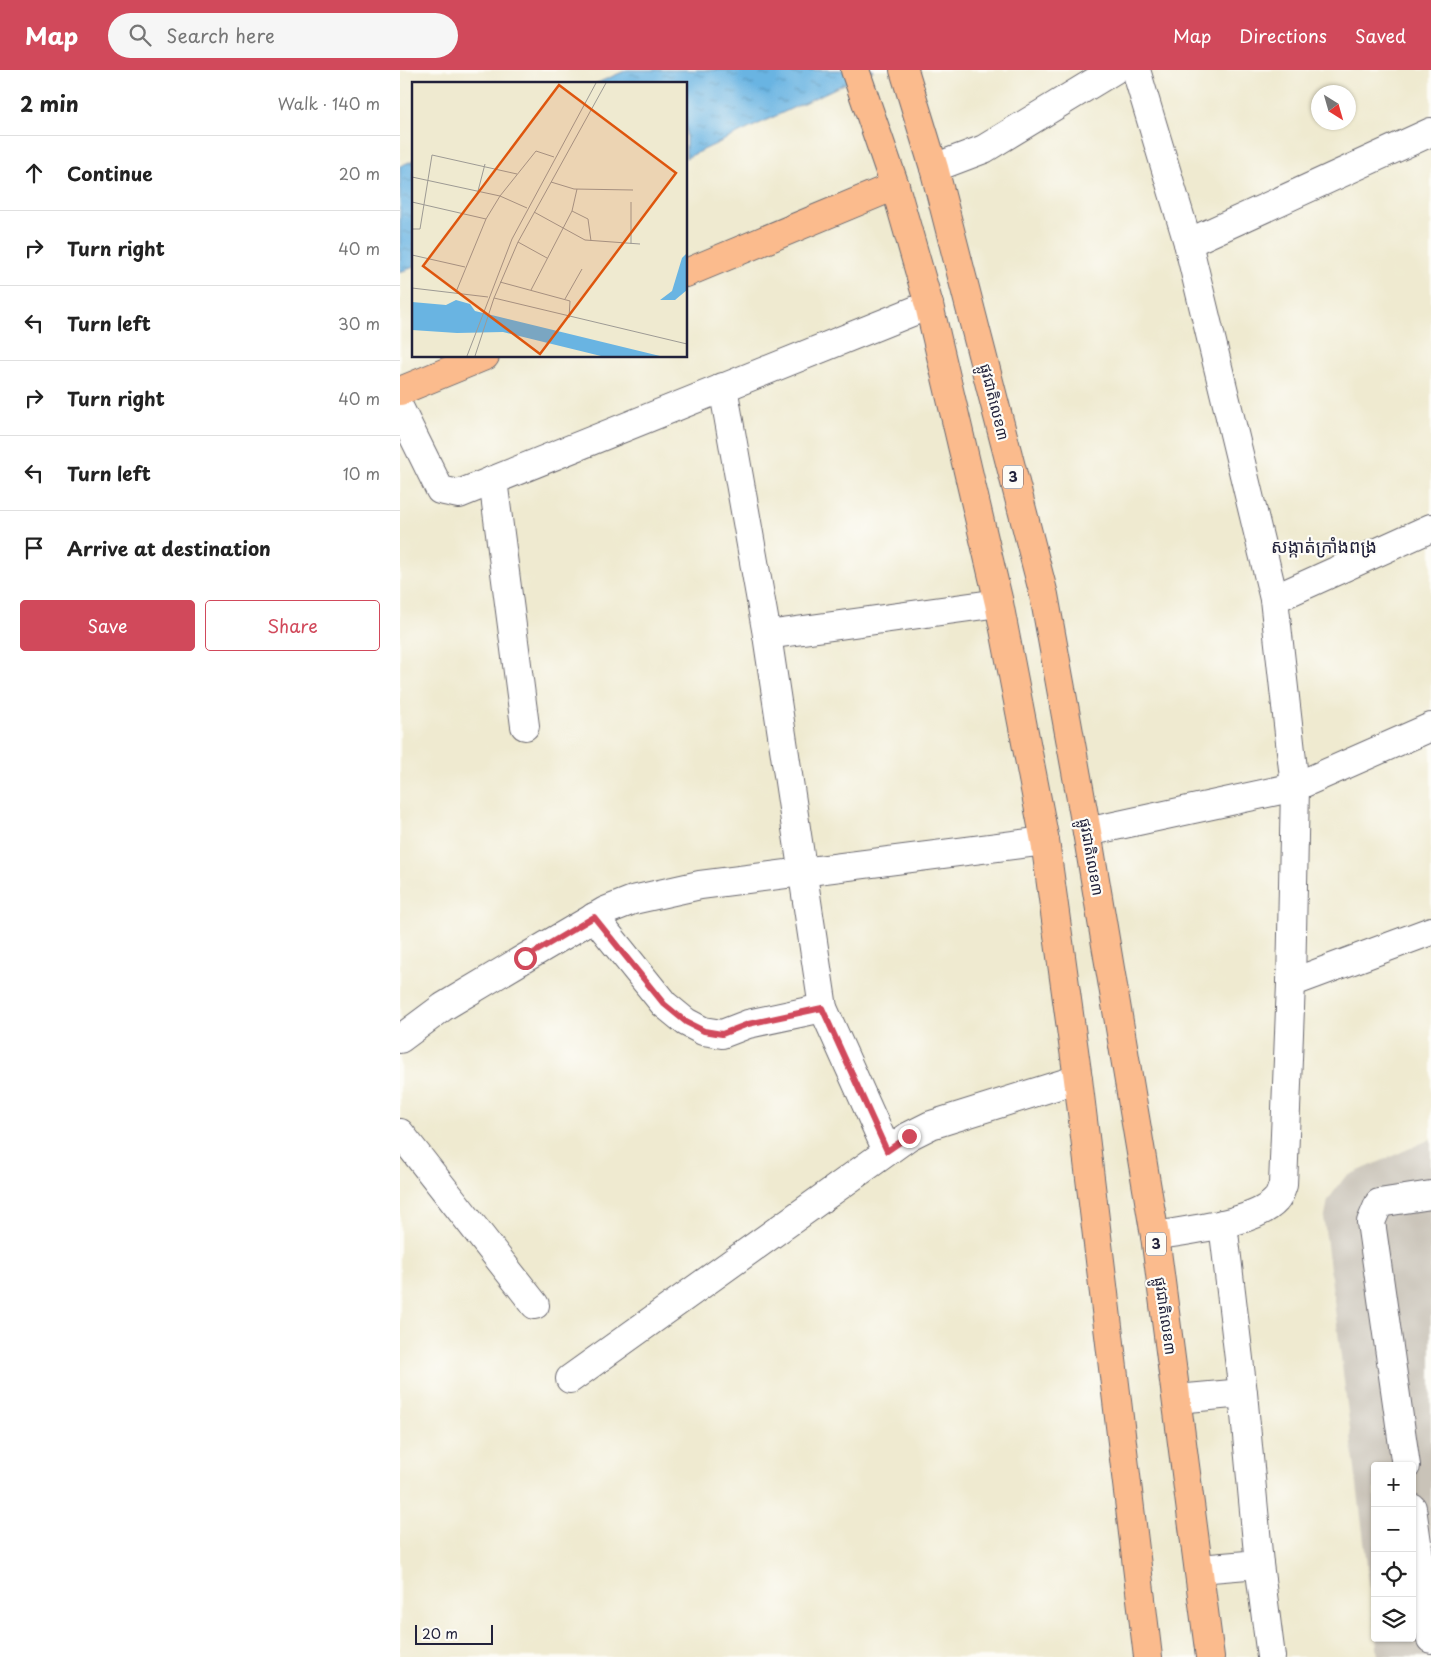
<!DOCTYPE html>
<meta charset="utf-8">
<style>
body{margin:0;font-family:"Playpen Sans","Noto Sans Khmer",sans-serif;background:#f6f6f6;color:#222}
.controls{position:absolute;right:15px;bottom:15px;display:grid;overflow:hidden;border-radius:5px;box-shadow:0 1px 4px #0004}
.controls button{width:45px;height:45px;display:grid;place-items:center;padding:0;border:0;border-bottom:1px solid #e0e0e0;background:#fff;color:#222;font:25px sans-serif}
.compass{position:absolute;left:911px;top:15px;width:45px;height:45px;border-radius:50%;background:#fff;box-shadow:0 1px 4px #0004;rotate:143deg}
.scale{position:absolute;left:15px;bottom:12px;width:78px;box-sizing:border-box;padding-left:5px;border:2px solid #22223b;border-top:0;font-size:14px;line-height:18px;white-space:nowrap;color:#22223b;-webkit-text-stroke:4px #fdfcf7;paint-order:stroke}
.stop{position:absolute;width:15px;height:15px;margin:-11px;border:4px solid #d1495b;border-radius:50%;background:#fff}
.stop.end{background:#d1495b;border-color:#fff;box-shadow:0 1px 5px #0008}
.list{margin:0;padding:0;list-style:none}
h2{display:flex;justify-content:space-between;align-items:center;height:65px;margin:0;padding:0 20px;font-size:21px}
h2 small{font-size:16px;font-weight:400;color:#767676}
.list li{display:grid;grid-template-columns:32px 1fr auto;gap:15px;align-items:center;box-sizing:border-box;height:75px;padding:0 20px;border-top:1px solid #e0e0e0}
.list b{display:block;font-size:19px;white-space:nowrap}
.list em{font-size:16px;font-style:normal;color:#767676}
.actions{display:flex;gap:10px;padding:15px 20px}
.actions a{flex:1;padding:11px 0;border:1px solid #d1495b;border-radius:5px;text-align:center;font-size:18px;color:#d1495b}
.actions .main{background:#d1495b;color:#fff}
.icon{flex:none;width:28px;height:28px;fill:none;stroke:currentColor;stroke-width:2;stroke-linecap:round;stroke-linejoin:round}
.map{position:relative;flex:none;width:1031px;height:1587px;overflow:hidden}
header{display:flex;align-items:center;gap:30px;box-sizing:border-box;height:70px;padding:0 25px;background:#d1495b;color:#fff}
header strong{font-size:24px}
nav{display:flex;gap:28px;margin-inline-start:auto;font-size:18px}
.search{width:350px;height:45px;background:#f6f6f6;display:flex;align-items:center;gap:12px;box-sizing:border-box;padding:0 18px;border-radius:28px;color:#767676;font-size:19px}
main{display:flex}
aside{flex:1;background:#fff}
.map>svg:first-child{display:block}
</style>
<header>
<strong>Map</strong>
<div class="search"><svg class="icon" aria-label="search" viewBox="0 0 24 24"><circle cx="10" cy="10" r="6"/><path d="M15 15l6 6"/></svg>Search here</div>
<nav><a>Map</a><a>Directions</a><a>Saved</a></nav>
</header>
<main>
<aside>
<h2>2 min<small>Walk · 140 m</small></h2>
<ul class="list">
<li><svg class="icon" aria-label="ahead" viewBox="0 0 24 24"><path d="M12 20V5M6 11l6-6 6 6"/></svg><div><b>Continue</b></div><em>20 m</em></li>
<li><svg class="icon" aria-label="right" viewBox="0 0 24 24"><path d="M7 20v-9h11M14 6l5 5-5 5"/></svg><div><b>Turn right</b></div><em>40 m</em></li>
<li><svg class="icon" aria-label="left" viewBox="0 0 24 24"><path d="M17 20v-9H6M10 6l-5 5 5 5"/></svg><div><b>Turn left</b></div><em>30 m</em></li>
<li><svg class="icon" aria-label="right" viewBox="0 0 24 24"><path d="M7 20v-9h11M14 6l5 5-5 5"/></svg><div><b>Turn right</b></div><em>40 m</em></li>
<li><svg class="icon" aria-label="left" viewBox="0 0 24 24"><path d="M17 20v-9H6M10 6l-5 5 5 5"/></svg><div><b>Turn left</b></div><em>10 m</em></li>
<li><svg class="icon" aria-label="arrive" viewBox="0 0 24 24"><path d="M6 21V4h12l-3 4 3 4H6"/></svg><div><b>Arrive at destination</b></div></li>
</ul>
<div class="actions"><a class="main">Save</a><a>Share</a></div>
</aside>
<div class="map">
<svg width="1031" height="1587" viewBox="0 0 1031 1587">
<defs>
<pattern id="water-ripples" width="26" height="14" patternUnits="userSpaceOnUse" patternTransform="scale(1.25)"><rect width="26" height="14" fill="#69b4e2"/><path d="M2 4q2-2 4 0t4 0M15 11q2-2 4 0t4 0" fill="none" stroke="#5692b8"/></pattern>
</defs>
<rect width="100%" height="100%" fill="#fdfcf7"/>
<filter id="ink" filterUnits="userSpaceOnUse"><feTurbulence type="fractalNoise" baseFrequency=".02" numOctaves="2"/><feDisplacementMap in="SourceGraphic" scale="10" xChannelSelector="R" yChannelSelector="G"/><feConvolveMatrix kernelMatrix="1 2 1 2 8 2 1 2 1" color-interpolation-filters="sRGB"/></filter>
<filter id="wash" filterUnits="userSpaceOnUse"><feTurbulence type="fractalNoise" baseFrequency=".0096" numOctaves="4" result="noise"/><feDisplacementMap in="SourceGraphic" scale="20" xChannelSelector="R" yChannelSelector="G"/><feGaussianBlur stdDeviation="1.12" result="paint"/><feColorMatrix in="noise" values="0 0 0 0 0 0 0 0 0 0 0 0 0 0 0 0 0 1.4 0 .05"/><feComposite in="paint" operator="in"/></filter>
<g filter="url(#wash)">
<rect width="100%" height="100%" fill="#efead0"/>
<!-- industrial -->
<polygon fill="#c9c3b8" points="1031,1069 1031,1587 978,1587 976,1568 1012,1568 1012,1396 975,1396 975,1559 924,1151 928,1130 945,1107"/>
<!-- water -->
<g fill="url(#water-ripples)" stroke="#466b8e">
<polygon points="227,0 474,0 286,88 286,14 195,14"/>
<polygon points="14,90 14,197 0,202 0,96"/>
</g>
</g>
<g filter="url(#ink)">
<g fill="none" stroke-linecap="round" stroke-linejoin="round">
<!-- minor casing -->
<g stroke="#6a686f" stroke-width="30">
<g id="minor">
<path d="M736 0 788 173 874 529 895 717 891 913 883 1115C881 1120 880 1126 876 1130 855 1154 786 1160 755 1166"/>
<polyline points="534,98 584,79 714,0"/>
<polyline points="788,173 1031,62"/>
<polyline points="323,317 367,565 423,938 487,1081"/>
<polyline points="0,339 40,420 59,424 529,235"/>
<polyline points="93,410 125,656"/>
<polyline points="874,529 1031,458"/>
<polyline points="367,565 599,533"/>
<polyline points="687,762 895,717 1031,657"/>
<polyline points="194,847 264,934 286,952 303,961 322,964 348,954 423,938"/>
<polyline points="891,913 1031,861"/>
<polyline points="0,969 43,937 125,888 205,841 233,830 300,815 645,771"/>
<polyline points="0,1063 135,1235"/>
<polyline points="823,1154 843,1323 859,1494 871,1587"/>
<polyline points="170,1309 509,1066 531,1055 678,1009"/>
<polyline points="777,1329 843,1323"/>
<polyline points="1006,1396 971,1152 979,1133 1031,1125"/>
<polyline points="1012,1438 1031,1569"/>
<polyline points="799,1499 859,1494"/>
</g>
</g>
<!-- major casing -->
<g stroke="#6a686f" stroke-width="30">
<g id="major">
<polyline points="286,203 495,116"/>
<polyline points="0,321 85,286"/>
</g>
</g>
<!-- highway casing -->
<g stroke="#6a686f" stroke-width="30">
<g id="highway">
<polyline points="455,0 495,116 529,235 599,533 645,771 678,1009 748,1587"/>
<polyline points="504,0 534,98 644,525 687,762 755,1166 810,1587"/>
</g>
</g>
<!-- minor -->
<use href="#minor" stroke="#fff" stroke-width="28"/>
<!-- major -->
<use href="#major" stroke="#fbbb8d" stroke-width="28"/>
<!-- highway -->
<use href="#highway" stroke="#fbbb8d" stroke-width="28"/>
</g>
</g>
<g fill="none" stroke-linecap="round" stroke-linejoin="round" filter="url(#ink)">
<!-- route -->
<polyline stroke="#d1495b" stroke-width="6" points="125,888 194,847 264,934 286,952 304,961 322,964 348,954 422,938 487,1081 509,1066"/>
</g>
<g text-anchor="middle" stroke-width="4.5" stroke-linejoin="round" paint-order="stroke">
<!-- shield labels -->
<g fill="#fdfcf7" stroke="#646373" stroke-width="1">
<rect x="603" y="395.5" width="20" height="23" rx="4"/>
<rect x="746" y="1162.5" width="20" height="23" rx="4"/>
</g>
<g font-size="14" font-weight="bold" fill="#22223b">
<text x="613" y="412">3</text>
<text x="756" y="1179">3</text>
</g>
<!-- street labels -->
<g font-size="15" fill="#22223b" stroke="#fdfcf7">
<text transform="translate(594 332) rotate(76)" y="5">ផ្លូវជាតិលេខ៣</text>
<text transform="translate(691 787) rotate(80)" y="5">ផ្លូវជាតិលេខ៣</text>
<text transform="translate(765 1246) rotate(82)" y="5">ផ្លូវជាតិលេខ៣</text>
</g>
<!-- quarter labels -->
<g font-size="18" fill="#22223b" stroke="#fdfcf7">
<text x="924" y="483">សង្កាត់ក្រាំងពង្រ</text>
</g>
</g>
<!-- overview -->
<g transform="translate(12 12)">
<rect width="275" height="275" fill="#efead0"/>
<path d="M275 171V208L263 218H248L260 209 270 176ZM44 218 58 222 63 229 248 274H189L91 250 45 251 0 248V220L34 223Z" fill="#69b4e2"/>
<path fill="none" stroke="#9d9a94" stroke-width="1" d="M0 95 88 114 115 126M139 100 162 107 221 108M66 109 73 82M0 120 74 137M219 120V162M160 129 176 137 179 159M122 130 173 158 228 162M0 147H8L20 73 105 92M106 160 135 176M0 173 53 185M88 200 158 219 157 236M0 206 76 215M119 208 160 129 165 107M44 210 74 137 88 114 124 69 142 75M82 216 275 262M153 217 170 187M55 274 100 157 184 1M63 274 82 216 106 160 194 1"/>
<path fill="#de560e" fill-opacity="0.15" stroke="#de560e" stroke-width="2.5" d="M147 3 264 91 128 272 11 184Z"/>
<rect width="275" height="275" fill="none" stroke="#22223b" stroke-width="2.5"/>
</g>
</svg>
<div class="controls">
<button>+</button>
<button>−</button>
<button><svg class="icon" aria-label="locate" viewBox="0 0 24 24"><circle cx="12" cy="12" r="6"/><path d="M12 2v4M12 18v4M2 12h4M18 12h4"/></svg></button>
<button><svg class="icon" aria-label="layers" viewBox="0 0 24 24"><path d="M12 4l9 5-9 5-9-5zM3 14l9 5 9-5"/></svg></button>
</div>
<svg class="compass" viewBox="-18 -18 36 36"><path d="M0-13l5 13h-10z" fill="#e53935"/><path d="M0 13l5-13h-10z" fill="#767676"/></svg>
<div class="scale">20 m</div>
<div class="stop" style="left:125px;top:888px"></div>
<div class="stop end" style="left:509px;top:1066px"></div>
</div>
</main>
